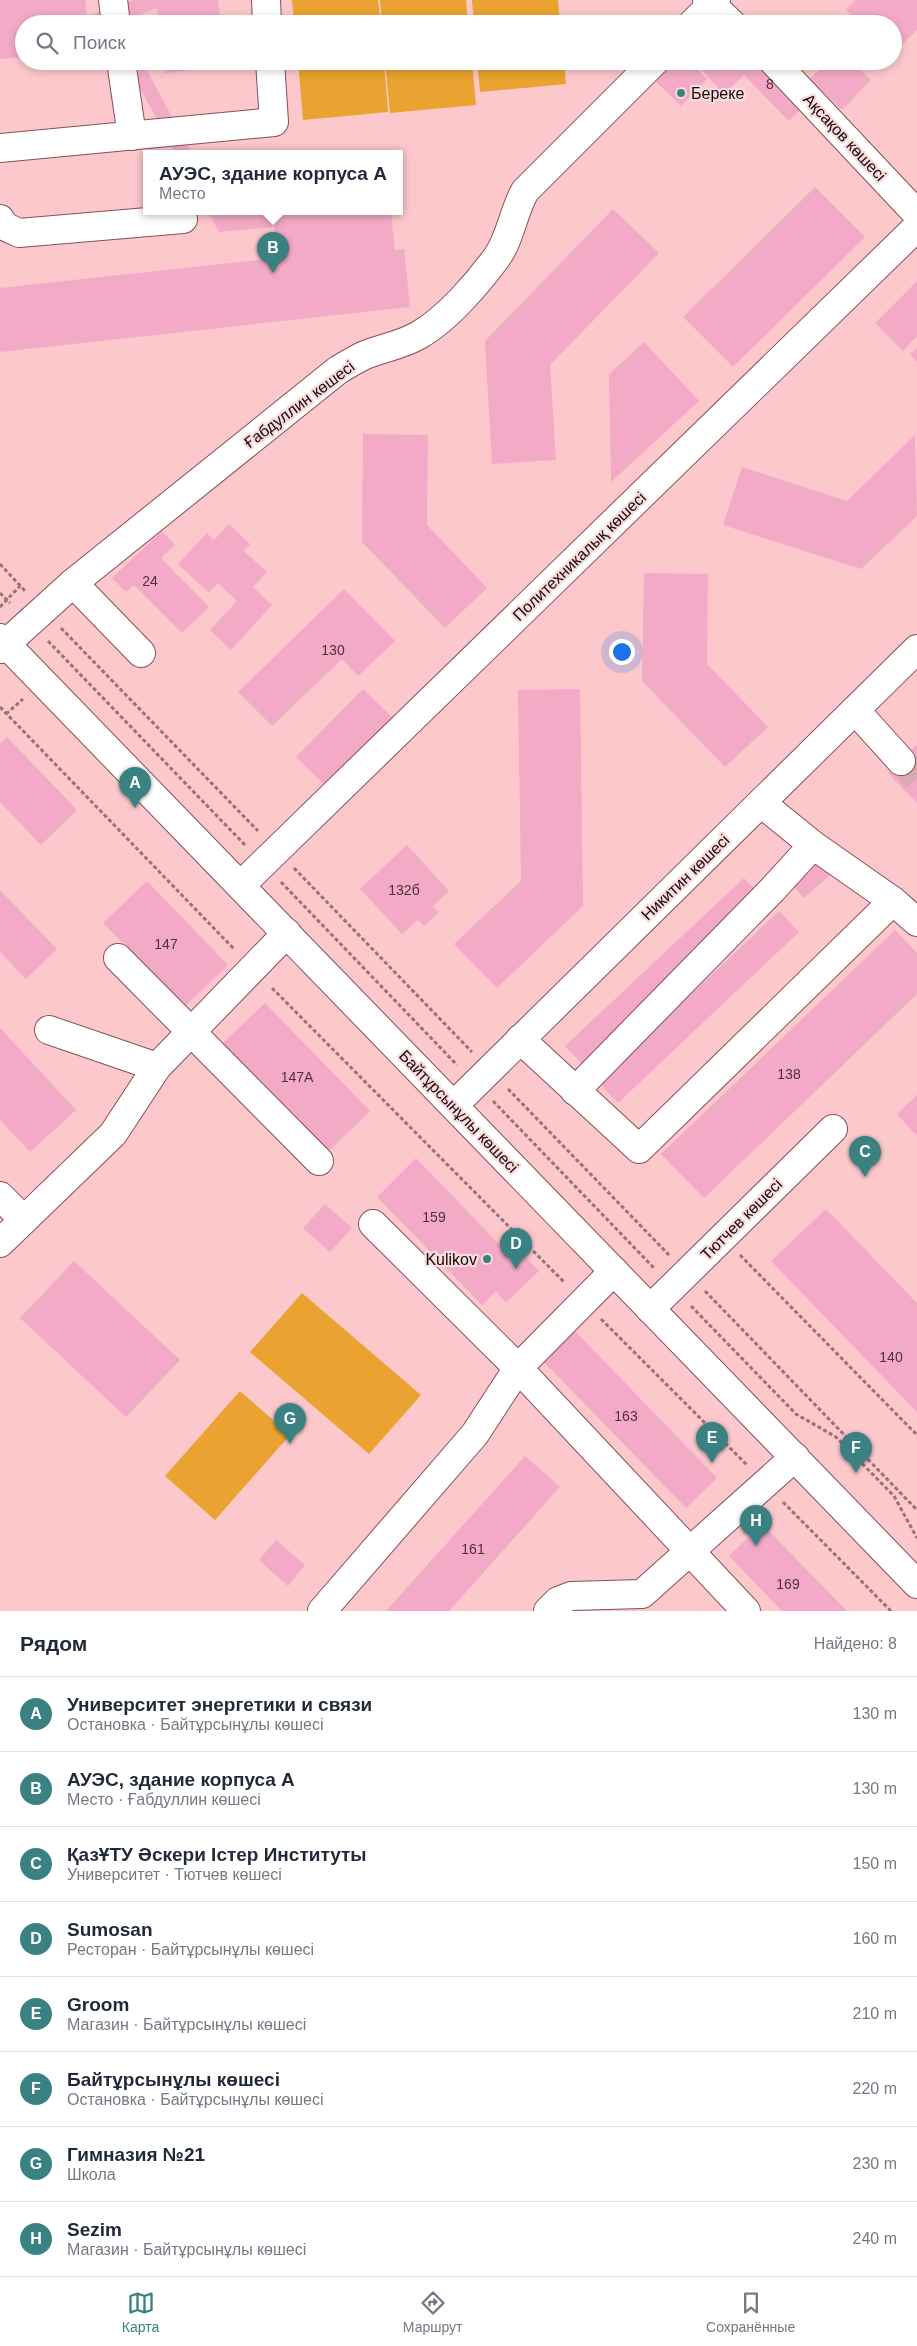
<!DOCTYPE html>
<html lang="ru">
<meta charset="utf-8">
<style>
body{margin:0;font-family:Arial,sans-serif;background:#f2f2f3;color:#1f2937}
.you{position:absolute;left:621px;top:651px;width:18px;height:18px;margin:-12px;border:4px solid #fff;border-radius:50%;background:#1a73e8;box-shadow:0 0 0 8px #1a73e833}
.badge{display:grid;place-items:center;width:32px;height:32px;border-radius:50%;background:#398281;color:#fff;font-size:16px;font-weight:700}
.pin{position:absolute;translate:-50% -41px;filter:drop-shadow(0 1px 2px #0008)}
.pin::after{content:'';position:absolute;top:26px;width:18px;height:15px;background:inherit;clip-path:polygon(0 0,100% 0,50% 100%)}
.popup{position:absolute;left:143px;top:150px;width:260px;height:65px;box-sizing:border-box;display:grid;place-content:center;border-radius:0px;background:#fff;filter:drop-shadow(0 1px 4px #0005);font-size:16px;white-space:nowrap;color:#747a83}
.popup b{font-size:19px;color:#1f2937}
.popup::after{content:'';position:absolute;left:50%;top:100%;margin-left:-10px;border:10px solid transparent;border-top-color:#fff}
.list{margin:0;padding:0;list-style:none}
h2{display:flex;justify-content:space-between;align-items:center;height:65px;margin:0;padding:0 20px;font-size:21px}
h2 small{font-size:16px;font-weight:400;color:#747a83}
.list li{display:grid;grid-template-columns:32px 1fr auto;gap:15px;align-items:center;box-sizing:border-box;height:75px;padding:0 20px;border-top:1px solid #e0e1e3}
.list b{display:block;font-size:19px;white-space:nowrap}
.list p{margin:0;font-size:16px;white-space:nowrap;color:#747a83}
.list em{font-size:16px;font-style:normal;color:#747a83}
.icon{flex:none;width:28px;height:28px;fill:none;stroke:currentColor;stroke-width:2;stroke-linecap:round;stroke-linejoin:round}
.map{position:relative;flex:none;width:917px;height:1611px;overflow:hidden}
.search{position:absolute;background:#fff;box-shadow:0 2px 8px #0003;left:15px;right:15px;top:15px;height:55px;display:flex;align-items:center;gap:12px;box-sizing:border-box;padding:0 18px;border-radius:28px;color:#747a83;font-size:19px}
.sheet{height:665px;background:#fff}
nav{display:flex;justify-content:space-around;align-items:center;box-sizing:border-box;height:70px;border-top:1px solid #e0e1e3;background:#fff;font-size:14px;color:#747a83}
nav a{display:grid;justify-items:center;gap:2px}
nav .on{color:#398281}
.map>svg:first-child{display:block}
</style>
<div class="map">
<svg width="917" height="1611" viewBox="0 0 917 1611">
<rect width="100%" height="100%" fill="#fcc8cb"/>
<!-- green -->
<g fill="#eaa330">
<polygon points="292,0 378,0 381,24 294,24"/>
<polygon points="380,0 466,0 468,24 382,24"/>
<polygon points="472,0 558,0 560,24 474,24"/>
<polygon points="298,61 384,61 388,112 303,120"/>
<polygon points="385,61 472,61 476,105 390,113"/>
<polygon points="477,61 564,61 566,84 480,92"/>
<polygon points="302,1293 421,1395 369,1454 250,1352"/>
<polygon points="240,1391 290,1435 215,1520 165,1476"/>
</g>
<!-- building -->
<g fill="#f3aac6">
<polygon points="0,0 85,0 87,16 133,0 218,0 221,24 159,24 157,8 120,22 121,24 24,24 24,57 0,59"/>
<polygon points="856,0 917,0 917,30 893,53 893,24 860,24 846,9"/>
<polygon points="125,61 142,61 192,154 176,154"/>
<polygon points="164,61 225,61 226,66 165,73"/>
<polygon points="675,61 689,61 707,79 681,106 655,81"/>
<polygon points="708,61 765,61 806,104 789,121 744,75 724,94 701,69"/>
<polygon points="828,61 851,61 871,80 842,110 810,79"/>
<polygon points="815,187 865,237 733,367 683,317"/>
<polygon points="613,209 659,253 550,365 556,460 492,464 485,341"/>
<polygon points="208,212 391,212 395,250 404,249 410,307 0,352 0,288 278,258 274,227 219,232"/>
<polygon points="917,281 917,336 903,351 875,323"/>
<polygon points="644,342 699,401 611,482 609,374"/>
<polygon points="917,349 917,362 910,354"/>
<polygon points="363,434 428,435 427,525 487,588 445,628 362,542"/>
<polygon points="915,435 917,516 861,569 723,525 742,467 847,501"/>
<polygon points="229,524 250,544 244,551 267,572 253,587 272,605 231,650 210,630 237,601 218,583 209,593 178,564 207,533 214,540"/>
<polygon points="162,531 175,545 161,558 209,607 182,633 134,585 126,592 112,578"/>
<polygon points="644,573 708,574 707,664 768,727 725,767 642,681"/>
<polygon points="344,589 395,641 358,676 342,659 272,726 238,692"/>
<polygon points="363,689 395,720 328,788 296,757"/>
<polygon points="580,689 583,906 497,988 454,944 521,881 518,690"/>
<polygon points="7,737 77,810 41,845 0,802 0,744"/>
<polygon points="917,745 917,803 888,773"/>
<polygon points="407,845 449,891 433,906 439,912 424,926 418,920 402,934 360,889"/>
<polygon points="815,857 831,874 804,898 789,882"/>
<polygon points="744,878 761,896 582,1064 565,1046"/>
<polygon points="147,881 228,965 185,1006 103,923"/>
<polygon points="0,890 57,949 26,979 0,952"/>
<polygon points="779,911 799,932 618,1103 598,1082"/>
<polygon points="895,930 917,953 917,994 704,1198 661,1154"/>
<polygon points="265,1003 370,1111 328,1152 223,1043"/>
<polygon points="0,1028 76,1110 30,1152 0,1120"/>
<polygon points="917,1095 917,1136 897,1114"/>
<polygon points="416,1158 498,1243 505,1236 539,1271 506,1303 496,1291 482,1305 377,1197"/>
<polygon points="325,1204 352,1228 330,1252 303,1228"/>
<polygon points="826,1209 917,1303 917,1412 771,1261"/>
<polygon points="74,1261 180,1360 126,1417 20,1318"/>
<polygon points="573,1329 717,1478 686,1508 542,1360"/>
<polygon points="525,1456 560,1487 449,1611 386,1611"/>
<polygon points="762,1524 847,1611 782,1611 729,1556"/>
<polygon points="276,1540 305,1565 288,1586 259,1560"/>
</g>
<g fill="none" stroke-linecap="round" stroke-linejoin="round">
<!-- minor-tunnel -->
<polyline stroke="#daabae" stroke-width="28" stroke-dasharray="28 14" stroke-linecap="butt" points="901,761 917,778"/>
<!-- minor casing -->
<g stroke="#875055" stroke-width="30">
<g id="minor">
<polyline points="113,0 116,24"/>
<polyline points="266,0 267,24"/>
<polyline points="707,0 732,24"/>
<polyline points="692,24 716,0"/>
<polyline points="121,61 132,136"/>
<polyline points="773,61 917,214"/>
<polyline points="0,148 274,122 270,61"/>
<polyline points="0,219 4,226 19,233 183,219"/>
<polyline points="73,583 141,653"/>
<polyline points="0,638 917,1584"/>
<path d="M0 649 73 583 338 370C347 365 356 359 365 355 383 348 402 345 419 335 447 319 478 283 497 257 511 237 513 212 525 191L655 61"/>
<polyline points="855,710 901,761"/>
<polyline points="761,803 813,845 893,901 917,922"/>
<polyline points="241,885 917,227"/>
<polyline points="118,958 319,1161"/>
<polyline points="49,1030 157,1067"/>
<polyline points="520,1039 639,1149 893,901"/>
<polyline points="575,1091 773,889 813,845"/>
<polyline points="454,1105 917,649"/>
<polyline points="0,1196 24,1220"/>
<polyline points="373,1224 518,1368 746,1611"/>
<polyline points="0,1243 113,1134 157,1067 287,933"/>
<polyline points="650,1309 833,1129"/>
<polyline points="322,1611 475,1434 518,1368 614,1271"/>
<polyline points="548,1611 558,1601 571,1596 642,1594 795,1457"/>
</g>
</g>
<!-- path -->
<g stroke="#997376" stroke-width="3" stroke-dasharray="4 2.5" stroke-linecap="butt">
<polyline points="0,564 25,591"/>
<polyline points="0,593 10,603"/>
<polyline points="0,607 20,586"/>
<polyline points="61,628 258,831"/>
<polyline points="48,641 245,845"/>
<polyline points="0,707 234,949"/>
<polyline points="6,714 23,699"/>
<polyline points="294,868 472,1052"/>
<polyline points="281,882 457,1065"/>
<polyline points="272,988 565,1283"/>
<polyline points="508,1089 669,1255"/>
<polyline points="493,1101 654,1268"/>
<polyline points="740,1255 917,1435"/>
<polyline points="705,1291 917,1510"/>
<polyline points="691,1306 796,1414 836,1437 894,1496 917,1538"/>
<polyline points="601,1319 747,1465"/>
<polyline points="783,1502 891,1611"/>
</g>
<!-- minor -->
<use href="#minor" stroke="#fff" stroke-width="28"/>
</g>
<!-- markers -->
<g fill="#398281" stroke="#f7ddde" stroke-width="2">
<circle cx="681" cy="93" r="5"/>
<circle cx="487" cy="1259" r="5"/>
</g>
<g text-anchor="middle" stroke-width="4.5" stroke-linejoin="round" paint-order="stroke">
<!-- number labels -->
<g font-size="14" fill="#513038">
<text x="770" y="89">8</text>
<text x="150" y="586">24</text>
<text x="333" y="655">130</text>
<text x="404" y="895">132б</text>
<text x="166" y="949">147</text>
<text x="789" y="1079">138</text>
<text x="297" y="1082">147А</text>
<text x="434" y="1222">159</text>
<text x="891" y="1362">140</text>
<text x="626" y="1421">163</text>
<text x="473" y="1554">161</text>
<text x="788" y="1589">169</text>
</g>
<!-- poi labels -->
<g font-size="16" fill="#1b0709" stroke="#f7ddde" text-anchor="start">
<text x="691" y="99">Береке</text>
<text x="477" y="1265" text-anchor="end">Kulikov</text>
</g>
<!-- street labels -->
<g font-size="16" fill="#1b0709" stroke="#f7ddde">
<text transform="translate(845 137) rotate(47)" y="6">Ақсақов көшесі</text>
<text transform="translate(299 404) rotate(-37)" y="6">Ғабдуллин көшесі</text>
<text transform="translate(579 556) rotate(-44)" y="6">Политехникалық көшесі</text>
<text transform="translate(685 877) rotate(-44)" y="6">Никитин көшесі</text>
<text transform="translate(459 1111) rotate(46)" y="6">Байтұрсынұлы көшесі</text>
<text transform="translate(741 1219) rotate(-45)" y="6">Тютчев көшесі</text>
</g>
</g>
</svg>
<div class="you"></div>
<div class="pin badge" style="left:135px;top:808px">A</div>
<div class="pin badge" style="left:273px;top:273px">B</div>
<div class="popup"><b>АУЭС, здание корпуса A</b>Место</div>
<div class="pin badge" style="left:865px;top:1177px">C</div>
<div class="pin badge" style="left:516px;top:1269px">D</div>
<div class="pin badge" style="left:712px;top:1463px">E</div>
<div class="pin badge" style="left:856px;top:1473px">F</div>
<div class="pin badge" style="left:290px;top:1444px">G</div>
<div class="pin badge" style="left:756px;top:1546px">H</div>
<div class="search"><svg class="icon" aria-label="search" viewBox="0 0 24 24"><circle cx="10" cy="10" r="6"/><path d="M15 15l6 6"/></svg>Поиск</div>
</div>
<section class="sheet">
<h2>Рядом<small>Найдено: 8</small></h2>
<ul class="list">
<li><span class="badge">A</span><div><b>Университет энергетики и связи</b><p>Остановка · Байтұрсынұлы көшесі</p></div><em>130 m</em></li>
<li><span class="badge">B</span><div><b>АУЭС, здание корпуса A</b><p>Место · Ғабдуллин көшесі</p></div><em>130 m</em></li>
<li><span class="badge">C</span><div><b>ҚазҰТУ Әскери Істер Институты</b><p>Университет · Тютчев көшесі</p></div><em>150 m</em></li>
<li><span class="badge">D</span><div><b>Sumosan</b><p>Ресторан · Байтұрсынұлы көшесі</p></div><em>160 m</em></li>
<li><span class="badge">E</span><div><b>Groom</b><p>Магазин · Байтұрсынұлы көшесі</p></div><em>210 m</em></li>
<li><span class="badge">F</span><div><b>Байтұрсынұлы көшесі</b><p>Остановка · Байтұрсынұлы көшесі</p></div><em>220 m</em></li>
<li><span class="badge">G</span><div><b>Гимназия №21</b><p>Школа</p></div><em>230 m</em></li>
<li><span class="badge">H</span><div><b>Sezim</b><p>Магазин · Байтұрсынұлы көшесі</p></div><em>240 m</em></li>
</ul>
</section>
<nav>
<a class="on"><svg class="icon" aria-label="map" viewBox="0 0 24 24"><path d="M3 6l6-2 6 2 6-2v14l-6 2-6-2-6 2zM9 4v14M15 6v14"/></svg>Карта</a>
<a><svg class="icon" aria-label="directions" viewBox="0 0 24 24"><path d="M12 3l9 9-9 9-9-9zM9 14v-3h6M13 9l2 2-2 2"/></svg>Маршрут</a>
<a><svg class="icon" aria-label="saved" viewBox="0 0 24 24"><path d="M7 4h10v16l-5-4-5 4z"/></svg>Сохранённые</a>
</nav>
